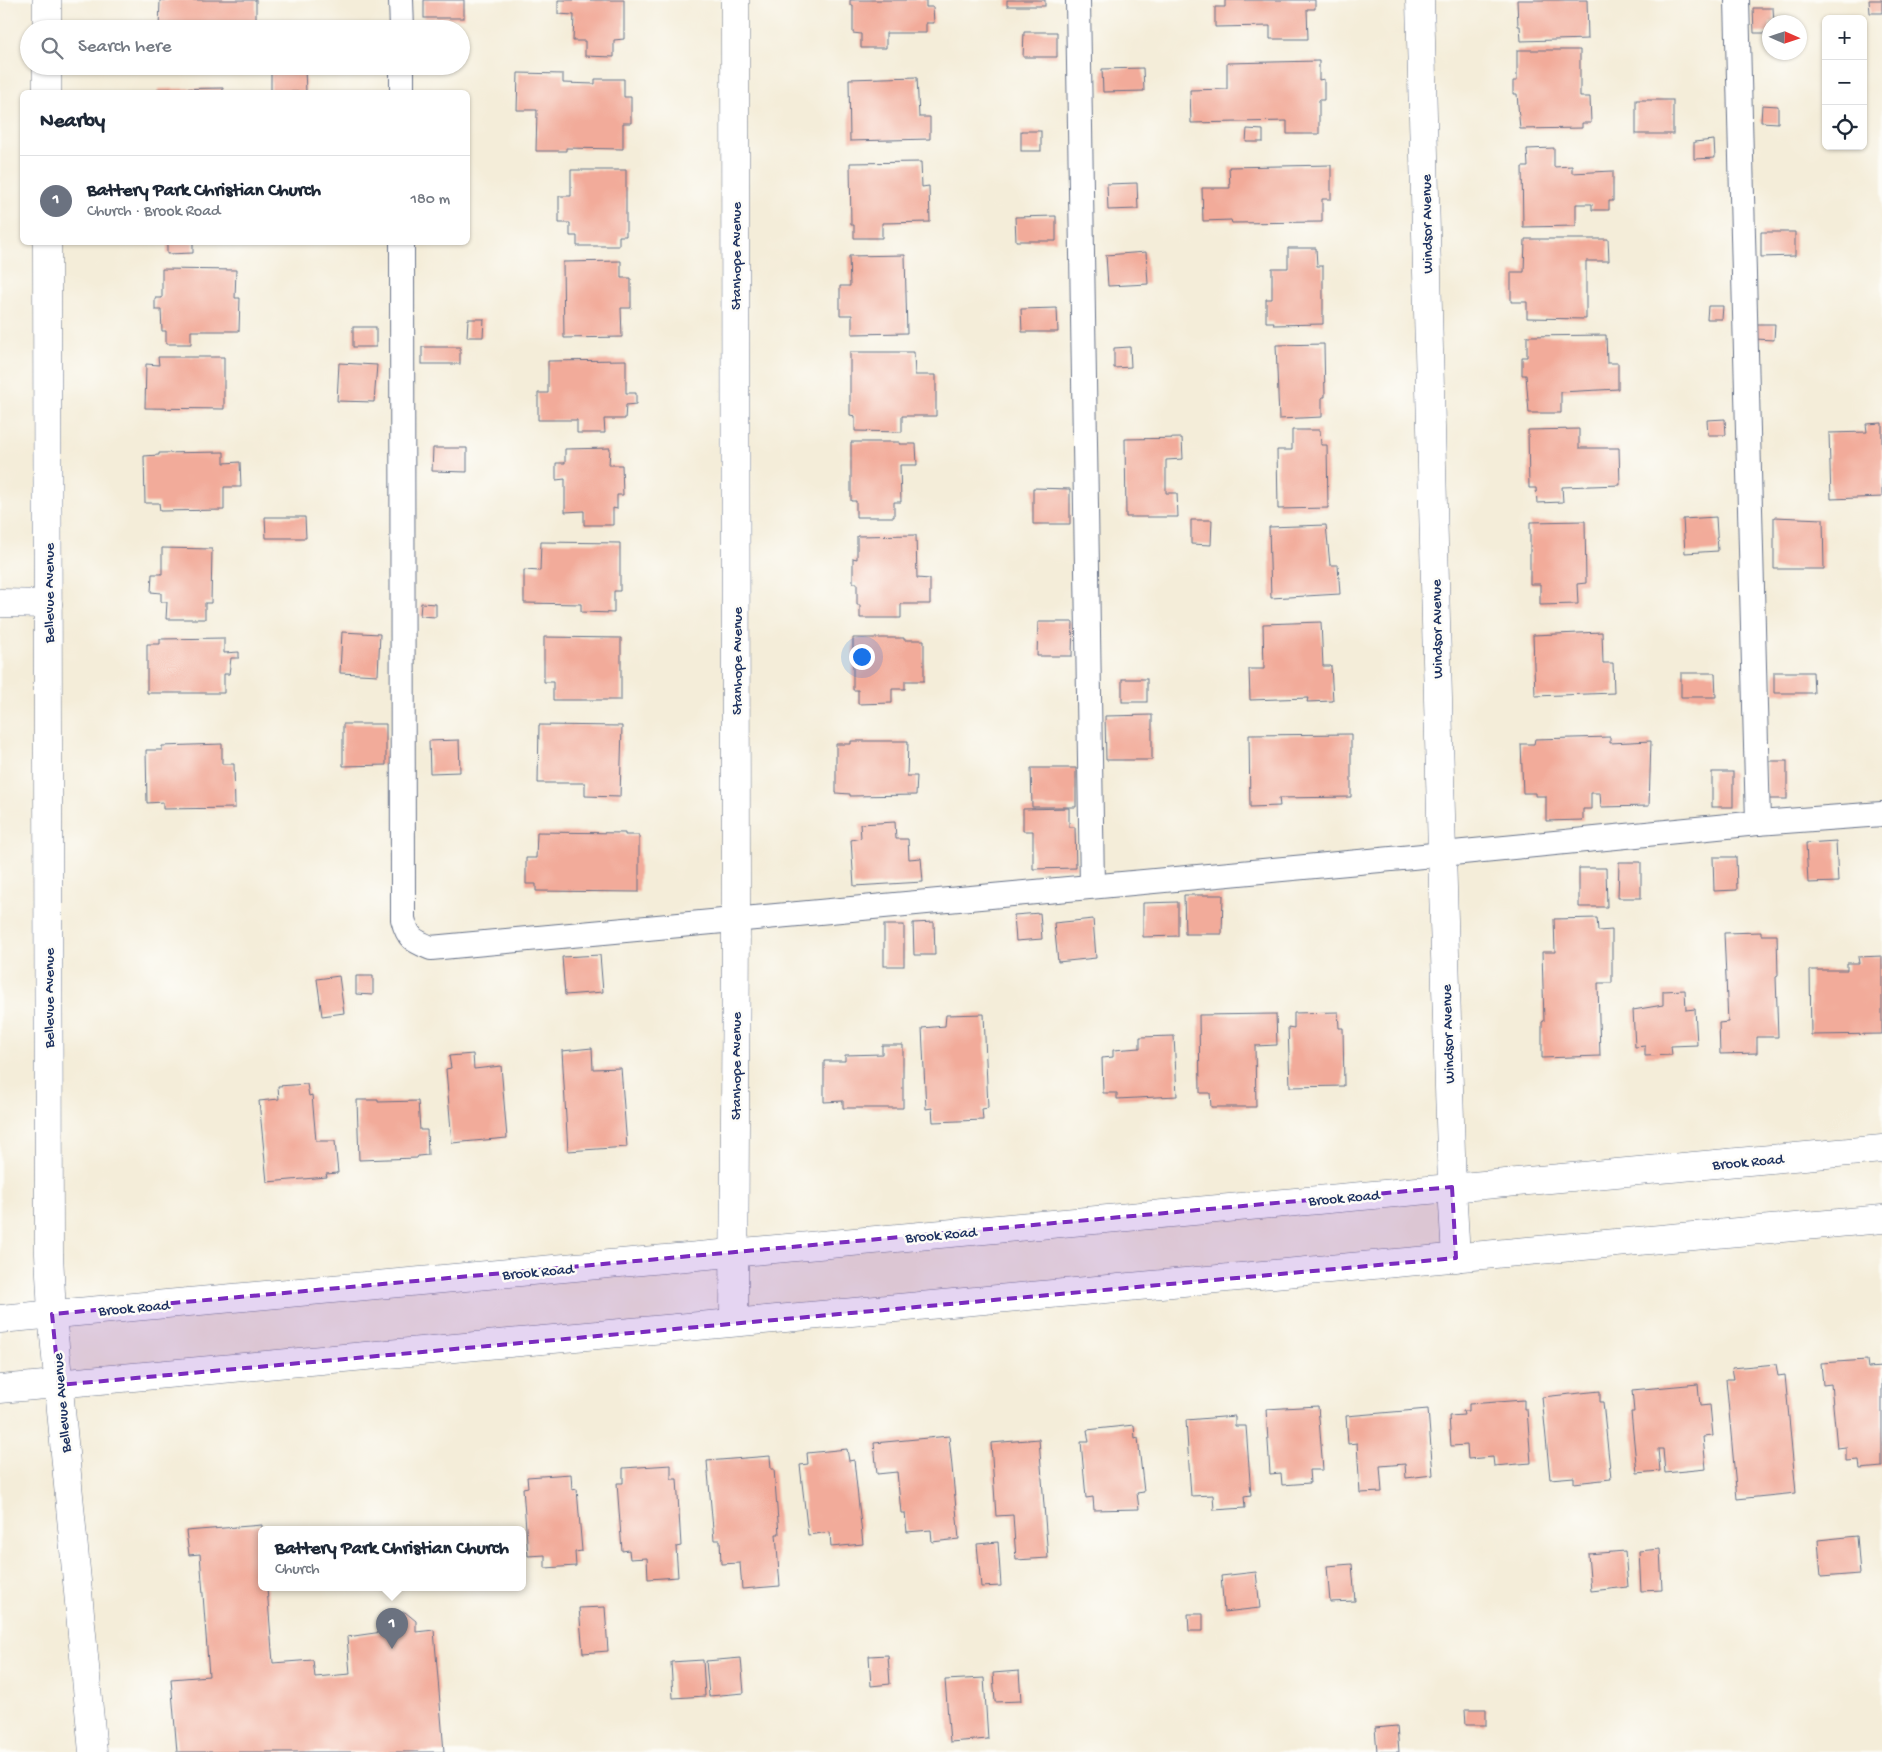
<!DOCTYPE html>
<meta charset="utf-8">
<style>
body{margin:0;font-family:"Gochi Hand",sans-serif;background:#f6f6f7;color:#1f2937}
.controls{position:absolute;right:15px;top:15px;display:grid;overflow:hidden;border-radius:8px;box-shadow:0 1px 4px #0004}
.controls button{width:45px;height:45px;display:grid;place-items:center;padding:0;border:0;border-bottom:1px solid #e0e1e3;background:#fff;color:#1f2937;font:25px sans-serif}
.compass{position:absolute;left:1762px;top:15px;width:45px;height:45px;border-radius:50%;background:#fff;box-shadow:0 1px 4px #0004;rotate:93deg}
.you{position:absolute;left:861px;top:656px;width:18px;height:18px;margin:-12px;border:4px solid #fff;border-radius:50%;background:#1a73e8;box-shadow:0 0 0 8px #1a73e833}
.badge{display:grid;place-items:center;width:32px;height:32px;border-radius:50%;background:#b45309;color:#fff;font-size:16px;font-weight:700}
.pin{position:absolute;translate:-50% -41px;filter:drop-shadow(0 1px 2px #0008)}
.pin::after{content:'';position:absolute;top:26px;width:18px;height:15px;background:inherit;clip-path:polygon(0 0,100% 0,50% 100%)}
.popup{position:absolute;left:258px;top:1526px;width:268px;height:65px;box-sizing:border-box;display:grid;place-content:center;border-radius:8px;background:#fff;filter:drop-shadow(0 1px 4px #0005);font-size:16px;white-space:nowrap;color:#747a83}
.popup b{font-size:19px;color:#1f2937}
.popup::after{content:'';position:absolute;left:50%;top:100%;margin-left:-10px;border:10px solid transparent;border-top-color:#fff}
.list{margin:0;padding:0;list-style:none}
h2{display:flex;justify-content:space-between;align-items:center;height:65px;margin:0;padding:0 20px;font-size:21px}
h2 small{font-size:16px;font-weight:400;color:#747a83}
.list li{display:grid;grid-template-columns:32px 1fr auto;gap:15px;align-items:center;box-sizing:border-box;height:90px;padding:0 20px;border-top:1px solid #e0e1e3}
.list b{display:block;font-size:19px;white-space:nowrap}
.list p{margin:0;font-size:16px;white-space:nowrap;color:#747a83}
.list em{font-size:16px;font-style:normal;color:#747a83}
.icon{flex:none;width:28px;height:28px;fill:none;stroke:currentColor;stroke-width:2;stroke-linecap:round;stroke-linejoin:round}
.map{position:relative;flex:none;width:1882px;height:1752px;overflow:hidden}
.search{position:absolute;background:#fff;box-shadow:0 1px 4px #0004;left:20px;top:20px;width:450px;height:55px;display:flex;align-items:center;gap:12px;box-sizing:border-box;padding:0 18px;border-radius:28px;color:#747a83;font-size:19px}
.panel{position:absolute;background:#fff;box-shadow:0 1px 4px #0004;left:20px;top:90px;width:450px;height:155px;border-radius:8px}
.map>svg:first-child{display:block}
</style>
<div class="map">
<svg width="1882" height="1752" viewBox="0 0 1882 1752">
<rect width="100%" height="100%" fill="#fdfcf7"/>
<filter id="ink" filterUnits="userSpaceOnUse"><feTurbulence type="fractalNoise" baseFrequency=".02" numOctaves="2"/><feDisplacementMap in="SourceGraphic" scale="10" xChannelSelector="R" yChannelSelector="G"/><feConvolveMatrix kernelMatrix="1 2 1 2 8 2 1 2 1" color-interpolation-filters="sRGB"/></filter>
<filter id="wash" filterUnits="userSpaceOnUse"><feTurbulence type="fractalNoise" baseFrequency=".0096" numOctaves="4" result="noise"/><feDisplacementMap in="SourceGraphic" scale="20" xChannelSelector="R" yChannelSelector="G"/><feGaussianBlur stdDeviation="1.12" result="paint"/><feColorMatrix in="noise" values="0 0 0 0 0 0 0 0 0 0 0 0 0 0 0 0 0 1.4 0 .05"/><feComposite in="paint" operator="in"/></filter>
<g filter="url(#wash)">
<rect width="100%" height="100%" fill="#f4edd9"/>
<g id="blocks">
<!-- building -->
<g fill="#f2ab9a">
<polygon points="160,0 256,0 256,29 159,29"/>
<rect x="424" y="0" width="40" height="18"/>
<polygon points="558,0 624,0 624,39 614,40 614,57 585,56 585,41 573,41 574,15 558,14"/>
<polygon points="850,0 926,0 926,7 933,7 934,23 926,23 926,33 886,33 886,48 861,48 861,34 853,33 853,5 850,5"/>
<rect x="1007" y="0" width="38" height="6"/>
<polygon points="1225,0 1315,0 1315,9 1307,9 1308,39 1270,39 1270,26 1215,27 1215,7 1225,7"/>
<polygon points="1517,0 1587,0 1588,39 1521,41 1520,26 1518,26"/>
<polygon points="1869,0 1882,0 1882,13 1870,13"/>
<polygon points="1753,8 1773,8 1774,22 1770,22 1770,33 1754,33"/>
<polygon points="1024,32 1057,32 1057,57 1023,57"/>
<polygon points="1517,50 1580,50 1580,97 1590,97 1591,123 1582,123 1582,128 1520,129 1517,94 1513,94 1513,81 1517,81"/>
<polygon points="1319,61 1319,80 1324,79 1324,100 1319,100 1319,134 1287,134 1287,121 1191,123 1190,90 1227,89 1227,63"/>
<polygon points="1143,68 1144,91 1103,92 1102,69"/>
<polygon points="305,69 306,92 271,92 271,70"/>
<polygon points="518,73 563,74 563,83 595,84 595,79 624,79 624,97 631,97 631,123 623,123 623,149 566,148 566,151 536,151 537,110 517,110"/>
<polygon points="917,77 919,117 930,117 930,139 850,141 849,79"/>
<polygon points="223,88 223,92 158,92 158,89"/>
<rect x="1636" y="100" width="37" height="34"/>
<polygon points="1762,105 1778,106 1778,123 1761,122"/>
<polygon points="1247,129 1263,130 1263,142 1246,142"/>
<rect x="1021" y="131" width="20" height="20"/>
<polygon points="1714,140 1715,158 1694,159 1694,142"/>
<polygon points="1554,148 1554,167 1572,166 1572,173 1613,171 1613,201 1609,201 1609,210 1592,210 1592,204 1576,204 1576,226 1523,227 1522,167 1528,167 1527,149"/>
<polygon points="921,162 922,187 929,186 930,222 882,223 882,238 854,238 854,225 851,225 850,163"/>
<polygon points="1331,165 1331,199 1322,199 1322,222 1232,223 1231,220 1203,221 1202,188 1230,188 1229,167"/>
<polygon points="571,170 626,170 626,236 619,236 619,246 577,246 577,236 570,236 570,223 559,223 559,196 571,196"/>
<polygon points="1137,183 1138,209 1108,210 1107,184"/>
<polygon points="1056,216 1056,241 1016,241 1015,217"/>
<polygon points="1761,232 1795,232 1795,256 1761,257"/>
<polygon points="1525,239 1608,239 1609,261 1586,261 1586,319 1527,318 1527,302 1511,302 1511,272 1524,272"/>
<polygon points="167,242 193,242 193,253 167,254"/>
<polygon points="1288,248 1316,248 1317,266 1323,266 1323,324 1273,325 1274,322 1266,322 1266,299 1272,299 1272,268 1288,268"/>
<polygon points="1146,252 1148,284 1108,286 1106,255"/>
<polygon points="905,255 907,333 852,334 852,315 840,315 840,286 850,286 849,256"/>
<polygon points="621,261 621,278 631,278 631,308 621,308 622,337 564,338 563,262"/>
<polygon points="162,269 236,270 235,298 240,298 239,331 191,331 191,344 166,344 166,331 162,331 161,310 155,310 155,298 162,298"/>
<polygon points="1708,306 1723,306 1722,319 1707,319"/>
<polygon points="1057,308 1058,332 1022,332 1021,309"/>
<polygon points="468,319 484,319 483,337 467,337"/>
<polygon points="1756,324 1775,324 1774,340 1755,339"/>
<rect x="353" y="327" width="23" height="20"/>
<polygon points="1606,335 1607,363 1618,363 1618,389 1561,392 1561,413 1529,413 1526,375 1522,375 1522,357 1527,357 1527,336"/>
<polygon points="1324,344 1325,397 1322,397 1322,417 1279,419 1276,345"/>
<rect x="422" y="347" width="38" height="17"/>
<polygon points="1130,347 1131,367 1114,368 1114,348"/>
<polygon points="850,352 914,352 915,375 936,375 936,416 902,416 902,432 855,431 855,416 850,415"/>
<polygon points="158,357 224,357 224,409 145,408 146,364 159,365"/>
<polygon points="626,360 626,393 636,393 636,404 626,405 625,419 604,419 605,433 577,433 577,420 538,420 538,393 548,393 548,361"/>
<polygon points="339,363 377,365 374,402 337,401"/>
<polygon points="1725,419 1726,435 1708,435 1707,420"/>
<polygon points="1882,423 1882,497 1831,499 1829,433 1867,432 1866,424"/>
<polygon points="1579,429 1579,448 1619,448 1620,485 1562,487 1563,502 1537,503 1536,488 1529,488 1528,430"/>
<polygon points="1292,430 1320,430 1321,445 1327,445 1328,508 1278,509 1277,450 1292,450"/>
<polygon points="1182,438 1183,459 1166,460 1166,493 1177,493 1178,517 1126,517 1125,439"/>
<polygon points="851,442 900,442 899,444 916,444 917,465 900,465 901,502 894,502 894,517 856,517 856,501 851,501"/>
<polygon points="433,448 467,448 467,472 432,471"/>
<polygon points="610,448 609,465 622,465 623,495 617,495 617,509 613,508 613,525 584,525 584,511 565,512 565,479 556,480 556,463 565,463 565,449"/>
<polygon points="224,452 224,463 240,462 241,487 224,487 224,510 160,511 159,503 145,503 144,456 159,455 159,453"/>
<polygon points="1033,488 1070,489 1070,524 1033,524"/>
<polygon points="265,517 305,517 306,538 266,538"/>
<polygon points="1716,517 1718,551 1685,553 1683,519"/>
<polygon points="1774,517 1823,519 1824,569 1774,569"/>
<polygon points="1191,520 1212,520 1211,545 1191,544"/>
<polygon points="1585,521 1586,583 1577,584 1578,604 1540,605 1540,584 1530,584 1530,522"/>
<polygon points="1326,525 1330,565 1338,565 1340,594 1271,598 1269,527"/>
<polygon points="916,535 917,578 930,579 930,604 901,604 901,618 860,618 860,605 857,605 857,583 853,583 853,558 857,559 857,536"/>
<polygon points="541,542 620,543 620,591 614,591 614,613 581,612 581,604 524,603 524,570 540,571"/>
<polygon points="162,548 212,549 211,603 205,603 205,619 166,619 167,602 161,602 161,593 151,592 152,574 162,574"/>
<polygon points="421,603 436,604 436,617 420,616"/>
<polygon points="1038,622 1073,622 1072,656 1037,656"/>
<polygon points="1321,622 1323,666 1331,666 1333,701 1307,702 1308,698 1250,700 1249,669 1264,669 1263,624"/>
<polygon points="342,632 380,634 378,675 340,673"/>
<polygon points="1602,632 1603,663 1613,663 1614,693 1535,696 1533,635"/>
<polygon points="544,637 621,638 621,700 553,700 553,682 544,682"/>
<polygon points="224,638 224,653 239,652 239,658 231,658 229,674 224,674 224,693 147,693 147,644 160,644 160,639"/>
<polygon points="853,638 904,638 904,640 924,640 924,681 905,681 905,689 892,689 892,703 858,704 858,690 853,690"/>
<polygon points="1774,672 1813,672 1814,693 1774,693"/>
<polygon points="1681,673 1715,673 1716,697 1681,697"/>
<rect x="1122" y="679" width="25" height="23"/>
<polygon points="1152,715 1152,760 1106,760 1105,716"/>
<polygon points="343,724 386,724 386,765 343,766"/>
<polygon points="539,725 622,726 620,797 585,796 585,783 538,783"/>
<polygon points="1351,734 1351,797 1279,798 1280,806 1250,807 1249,735"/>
<polygon points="1610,737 1610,743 1651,741 1649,806 1601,807 1600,793 1591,793 1591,809 1583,809 1583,820 1546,821 1546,796 1535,796 1535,793 1523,793 1521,744 1534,744 1535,739"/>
<polygon points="459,740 460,772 430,773 429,741"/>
<polygon points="851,741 908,741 907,776 917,776 916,795 850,796 850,794 836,793 836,744 851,744"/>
<polygon points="222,744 222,764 234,764 235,808 163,809 163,802 147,803 146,750 162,750 162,746"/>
<rect x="1767" y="761" width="20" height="38"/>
<polygon points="1031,768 1076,768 1076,807 1032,807"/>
<rect x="1712" y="772" width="21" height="35"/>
<polygon points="1069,808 1069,827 1075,827 1076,868 1033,869 1033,831 1023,831 1023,809"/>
<polygon points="895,822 896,839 908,839 909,859 921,858 923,882 854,886 851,840 861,838 860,824"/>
<polygon points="537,832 625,833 625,835 639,835 639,892 536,891 536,884 526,884 526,858 536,858"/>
<polygon points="1836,841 1838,882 1808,883 1806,843"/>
<polygon points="1713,857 1736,857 1737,890 1714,891"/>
<polygon points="1619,862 1641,862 1641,898 1618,898"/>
<polygon points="1579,868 1606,868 1607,907 1579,907"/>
<polygon points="1184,895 1223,895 1222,934 1185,934"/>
<polygon points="1178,902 1178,936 1143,937 1143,903"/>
<polygon points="1040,913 1042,939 1016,941 1014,915"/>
<polygon points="1597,918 1598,931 1612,930 1612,983 1598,983 1600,1056 1542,1058 1542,1022 1544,1021 1542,952 1555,952 1554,919"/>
<polygon points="1093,919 1096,958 1058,962 1054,923"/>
<polygon points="934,922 935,955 914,955 913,923"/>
<rect x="884" y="925" width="20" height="41"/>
<polygon points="1761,932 1761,935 1777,935 1778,976 1776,977 1778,1037 1757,1037 1757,1053 1720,1054 1719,1023 1728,1022 1724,933"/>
<polygon points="600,955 603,992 565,995 562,957"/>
<polygon points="1882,956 1882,1034 1811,1035 1810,970 1847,970 1847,963 1859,963 1858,957"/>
<polygon points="339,976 344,1013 322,1016 317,979"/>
<polygon points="356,976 373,976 373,995 356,994"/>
<polygon points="1685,990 1686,1010 1695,1009 1697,1045 1671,1046 1672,1055 1645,1056 1645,1046 1635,1047 1633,1010 1663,1005 1663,991"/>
<polygon points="1338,1012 1339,1028 1343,1028 1344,1086 1290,1087 1288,1027 1294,1028 1294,1013"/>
<polygon points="984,1014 988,1108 982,1109 983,1120 933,1122 932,1108 926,1109 922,1028 945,1026 946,1015"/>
<polygon points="1276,1014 1277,1045 1255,1046 1256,1107 1211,1107 1210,1093 1200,1093 1199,1015"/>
<polygon points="1174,1036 1177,1096 1117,1099 1117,1093 1103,1093 1102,1058 1113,1057 1113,1050 1140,1048 1140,1037"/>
<polygon points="882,1045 903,1045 903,1108 843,1108 843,1101 824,1102 824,1061 845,1061 845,1055 882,1054"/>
<polygon points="592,1048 593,1069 621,1068 627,1147 568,1151 562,1051"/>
<polygon points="473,1054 474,1069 501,1066 507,1138 452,1143 446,1069 451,1068 449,1056"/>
<polygon points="307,1084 309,1096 312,1095 316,1141 335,1141 338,1173 326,1174 327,1177 267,1182 259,1101 279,1099 278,1086"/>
<polygon points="357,1100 378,1100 378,1102 418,1101 420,1130 427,1130 428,1155 418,1156 417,1158 359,1160"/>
<polygon points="1867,1360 1868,1368 1882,1367 1882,1467 1860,1469 1859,1460 1846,1461 1846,1447 1837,1448 1831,1384 1823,1385 1821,1363"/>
<polygon points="1776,1364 1778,1376 1785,1375 1796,1493 1737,1499 1726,1379 1734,1379 1732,1368"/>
<polygon points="1698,1384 1700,1406 1710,1405 1713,1436 1703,1437 1706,1469 1665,1473 1663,1449 1658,1449 1660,1471 1637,1473 1631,1412 1634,1412 1632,1390"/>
<polygon points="1600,1391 1600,1402 1603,1402 1611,1479 1574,1483 1574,1477 1550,1479 1542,1397"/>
<polygon points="1524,1400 1524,1409 1527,1409 1531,1463 1494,1466 1493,1457 1468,1459 1467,1445 1451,1446 1449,1416 1464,1415 1463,1411 1469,1411 1469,1404"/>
<polygon points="1318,1406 1323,1470 1309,1470 1310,1483 1282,1485 1281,1473 1270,1474 1266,1409"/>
<polygon points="1428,1409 1433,1475 1406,1478 1405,1464 1380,1466 1382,1492 1360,1493 1357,1443 1348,1444 1346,1416"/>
<polygon points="1235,1416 1235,1426 1246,1426 1251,1495 1244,1496 1245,1508 1214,1510 1213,1495 1191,1496 1186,1420"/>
<polygon points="1134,1425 1135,1439 1138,1438 1144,1492 1137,1493 1139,1509 1094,1510 1093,1497 1086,1498 1081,1442 1089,1442 1087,1430"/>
<polygon points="949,1436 959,1539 932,1542 931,1530 907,1532 905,1513 901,1513 897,1472 877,1474 874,1443"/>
<polygon points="1039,1439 1048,1558 1016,1560 1013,1515 996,1516 991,1443"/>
<polygon points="847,1449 849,1461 854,1460 863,1544 831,1547 830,1532 808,1535 800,1465 808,1464 807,1453"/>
<polygon points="770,1456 771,1469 774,1469 779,1534 776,1534 780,1586 742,1589 740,1563 721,1564 720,1540 714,1540 707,1461"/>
<polygon points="671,1465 671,1479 677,1479 681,1546 676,1547 678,1577 648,1579 647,1558 630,1559 629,1550 622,1551 617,1483 623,1483 623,1468"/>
<polygon points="571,1474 572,1490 577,1489 582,1551 575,1552 576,1566 545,1568 545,1555 528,1556 523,1488 528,1487 527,1477"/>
<polygon points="262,1525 262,1588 267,1588 273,1663 313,1660 315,1677 350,1674 347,1637 382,1632 382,1625 392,1614 405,1612 416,1621 416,1632 434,1630 444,1752 177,1752 171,1679 209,1676 200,1554 189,1555 186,1531"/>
<polygon points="1857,1536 1860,1574 1821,1577 1818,1540"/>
<polygon points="998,1542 1001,1586 981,1587 977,1544"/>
<polygon points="1660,1549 1662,1590 1641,1591 1639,1551"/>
<polygon points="1625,1551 1628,1587 1591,1591 1588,1554"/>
<polygon points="1352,1564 1355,1601 1330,1602 1327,1566"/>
<polygon points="1256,1572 1260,1608 1224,1612 1221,1576"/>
<polygon points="605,1607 608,1651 583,1653 579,1608"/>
<polygon points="1188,1614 1203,1614 1203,1631 1189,1631"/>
<polygon points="888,1655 890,1684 871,1686 869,1656"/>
<polygon points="741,1658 744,1693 709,1696 706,1661"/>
<polygon points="703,1660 705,1696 673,1698 671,1662"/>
<polygon points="1019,1671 1021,1701 995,1702 993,1673"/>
<polygon points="984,1678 988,1739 950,1742 945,1680"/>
<polygon points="1465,1709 1486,1709 1486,1725 1466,1725"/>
<polygon points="1397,1726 1399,1752 1377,1752 1375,1728"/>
</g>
</g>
</g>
<g filter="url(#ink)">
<use href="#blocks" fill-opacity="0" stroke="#677289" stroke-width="1"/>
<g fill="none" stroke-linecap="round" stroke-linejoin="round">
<!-- service casing -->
<g stroke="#677289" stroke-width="26">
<g id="service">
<polyline points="401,0 402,29"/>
<polyline points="1078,0 1092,886"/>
<polyline points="1737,0 1758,823"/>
<polyline points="402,66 402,92"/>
<path d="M402 242 403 919C408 939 414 941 431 948L1402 858 1758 823 1882 814"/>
</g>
</g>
<!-- minor casing -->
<g stroke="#677289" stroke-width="29">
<g id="minor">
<polyline points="1420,0 1442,854 1452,1187 1456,1258"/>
<polyline points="0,603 48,604"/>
<polyline points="734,1322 736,920 735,0"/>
</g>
</g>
<!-- tertiary casing -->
<g stroke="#677289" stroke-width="29">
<g id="tertiary">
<polyline points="47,0 47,29"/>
<polyline points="47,66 47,92"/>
<polyline points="47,242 49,1254 52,1314 93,1752"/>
</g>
</g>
<!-- secondary casing -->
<g stroke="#677289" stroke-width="29">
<g id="secondary">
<polyline points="0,1319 1882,1149"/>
<polyline points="0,1389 1882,1219"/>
</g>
</g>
<!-- service -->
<use href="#service" stroke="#fff" stroke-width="24"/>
<!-- minor -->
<use href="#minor" stroke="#fff" stroke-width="28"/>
<!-- tertiary -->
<use href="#tertiary" stroke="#fff" stroke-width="28"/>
<!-- secondary -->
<use href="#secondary" stroke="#fff" stroke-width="28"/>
</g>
</g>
<!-- marked area -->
<path fill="#7b2cbf" fill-opacity="0.2" stroke="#7b2cbf" stroke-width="4" stroke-dasharray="10 6" stroke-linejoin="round" d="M1452 1187 1456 1258 59 1385 52 1314Z"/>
<g text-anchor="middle" stroke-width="5" stroke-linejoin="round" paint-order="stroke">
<!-- street labels -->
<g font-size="15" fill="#1b2f5e" stroke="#fdfcf7">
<text transform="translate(1426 224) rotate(-91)" y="5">Windsor Avenue</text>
<text transform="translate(735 256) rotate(-90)" y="5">Stanhope Avenue</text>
<text transform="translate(48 593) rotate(-90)" y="5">Bellevue Avenue</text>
<text transform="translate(1436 629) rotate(-91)" y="5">Windsor Avenue</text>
<text transform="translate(736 661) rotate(-90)" y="5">Stanhope Avenue</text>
<text transform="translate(48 998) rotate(-90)" y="5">Bellevue Avenue</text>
<text transform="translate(1447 1034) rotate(-92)" y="5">Windsor Avenue</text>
<text transform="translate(735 1066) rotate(-90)" y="5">Stanhope Avenue</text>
<text transform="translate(1748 1161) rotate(-5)" y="5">Brook Road</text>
<text transform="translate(1344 1197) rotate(-5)" y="5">Brook Road</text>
<text transform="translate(941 1234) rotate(-5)" y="5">Brook Road</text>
<text transform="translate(538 1271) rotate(-5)" y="5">Brook Road</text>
<text transform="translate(134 1307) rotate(-5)" y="5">Brook Road</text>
<text transform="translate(61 1403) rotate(-95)" y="5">Bellevue Avenue</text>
</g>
</g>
</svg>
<div class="controls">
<button>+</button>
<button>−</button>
<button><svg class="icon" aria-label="locate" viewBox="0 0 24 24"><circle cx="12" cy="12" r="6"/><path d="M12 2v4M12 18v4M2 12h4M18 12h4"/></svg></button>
</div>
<svg class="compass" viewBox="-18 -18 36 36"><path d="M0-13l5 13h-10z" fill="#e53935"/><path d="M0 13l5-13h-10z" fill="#747a83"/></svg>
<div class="you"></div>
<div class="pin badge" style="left:392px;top:1649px;background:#6b7280">1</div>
<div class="popup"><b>Battery Park Christian Church</b>Church</div>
<div class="search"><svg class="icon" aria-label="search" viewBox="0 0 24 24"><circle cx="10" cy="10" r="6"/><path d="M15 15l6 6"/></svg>Search here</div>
<section class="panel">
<h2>Nearby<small></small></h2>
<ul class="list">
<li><span class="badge" style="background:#6b7280">1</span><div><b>Battery Park Christian Church</b><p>Church · Brook Road</p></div><em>180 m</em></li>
</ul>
</section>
</div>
